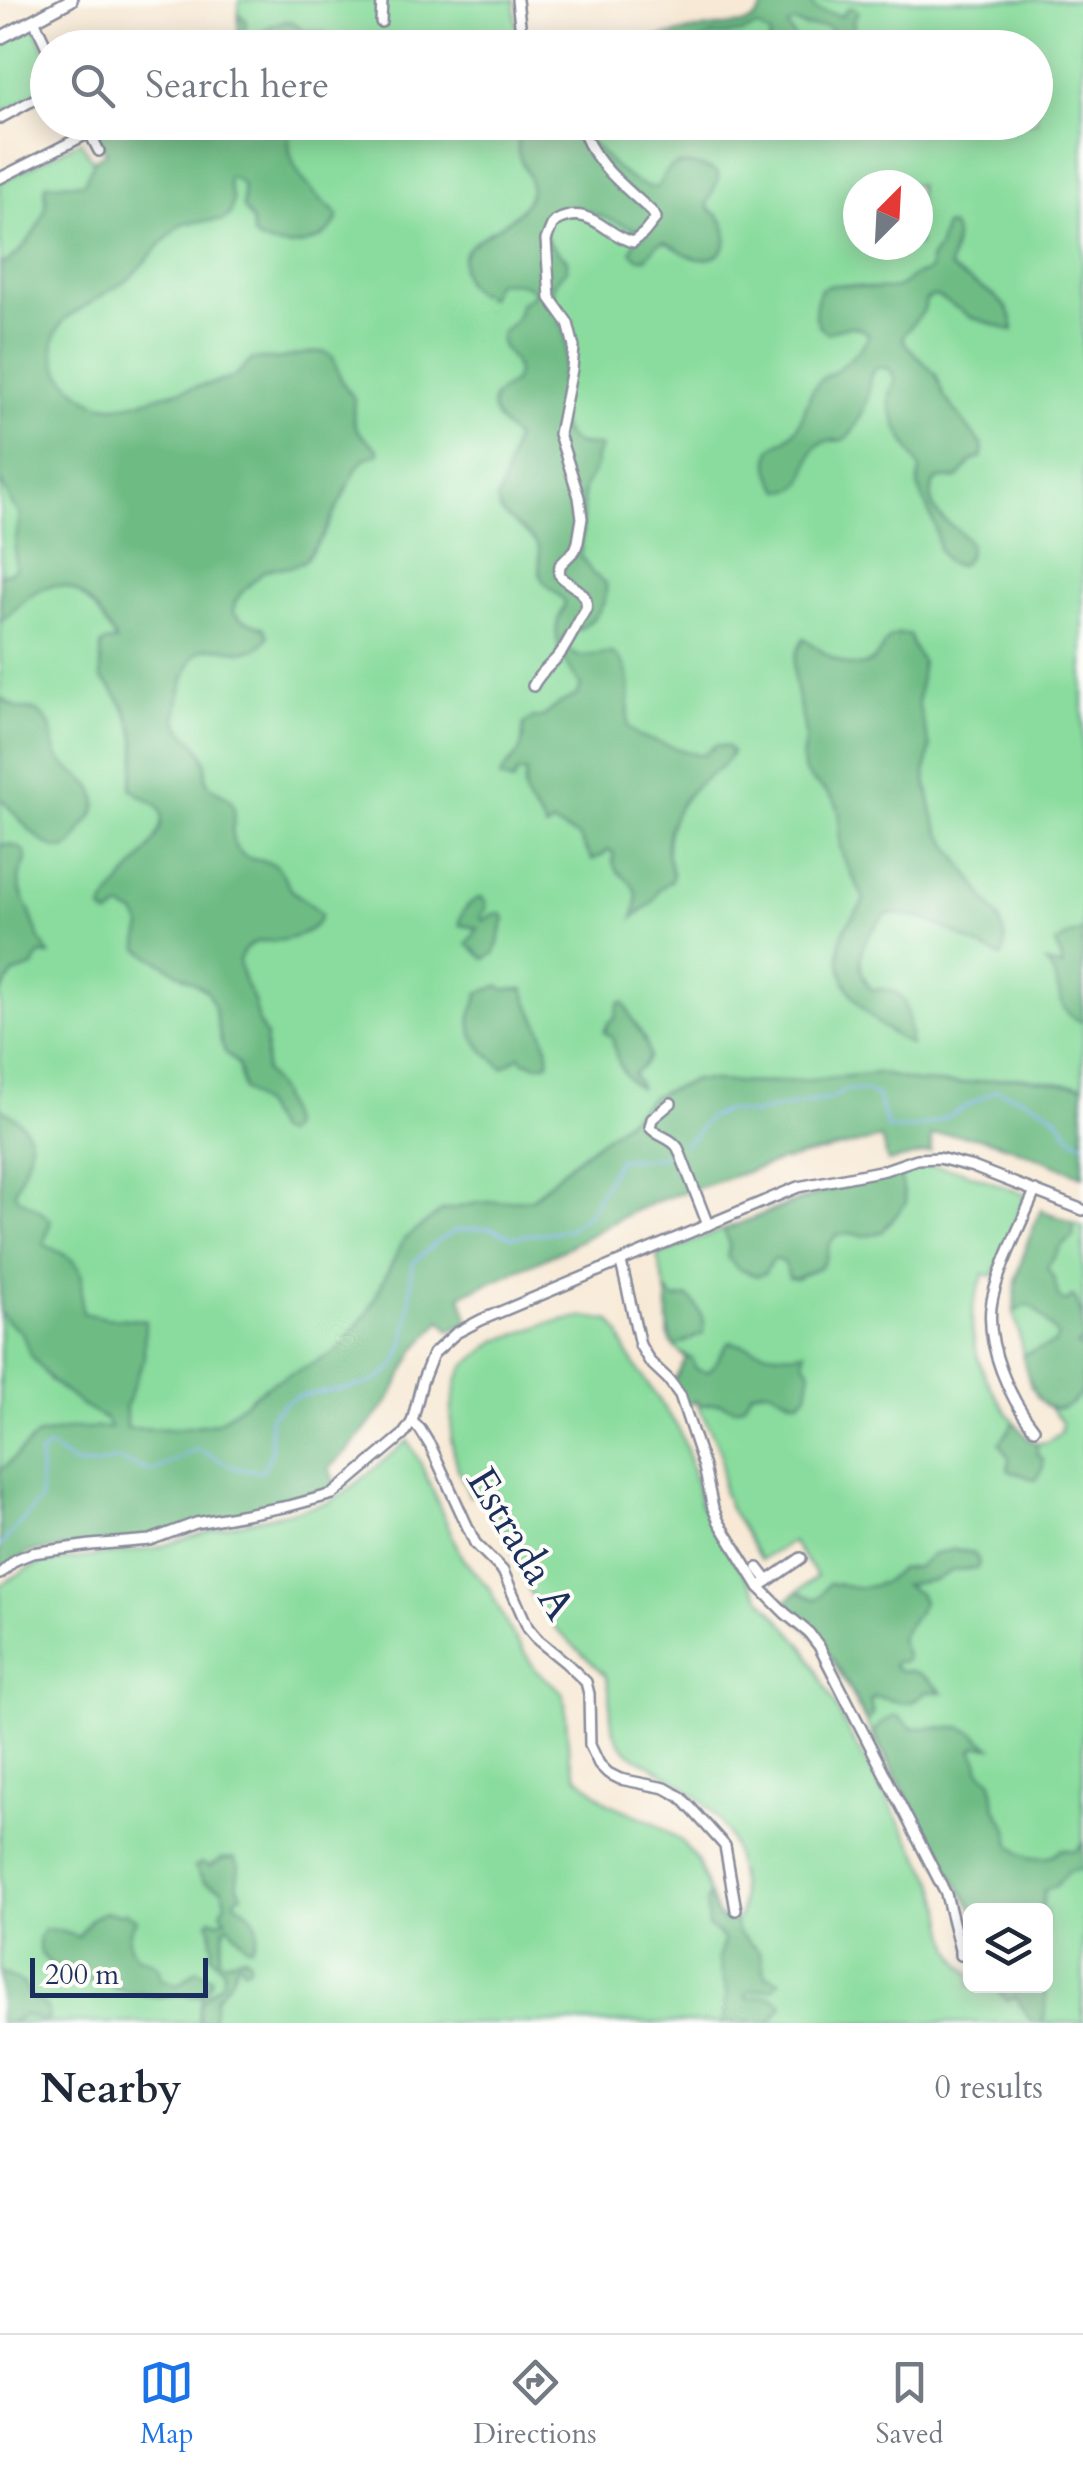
<!DOCTYPE html>
<style>
body{margin:0;font-family:Cardo,serif;background:#f2f2f3;color:#1f2937}
.controls{position:absolute;right:30px;bottom:30px;display:grid;overflow:hidden;border-radius:15px;box-shadow:0 5px 25px #0003}
.controls button{width:90px;height:90px;display:grid;place-items:center;padding:0;border:0;border-bottom:2px solid #e0e1e3;background:#fff;color:#1f2937;font:50px sans-serif}
.compass{position:absolute;left:843px;top:170px;width:90px;height:90px;border-radius:50%;background:#fff;box-shadow:0 5px 25px #0003;rotate:24deg}
.scale{position:absolute;left:30px;bottom:25px;width:178px;box-sizing:border-box;padding-left:10px;border:5px solid #1b2f5e;border-top:0;font-size:28px;line-height:35px;white-space:nowrap;color:#1b2f5e;-webkit-text-stroke:8px #fdfcf7;paint-order:stroke}
.list{margin:0;padding:0;list-style:none}
h2{display:flex;justify-content:space-between;align-items:center;height:130px;margin:0;padding:0 40px;font-size:42px}
h2 small{font-size:32px;font-weight:400;color:#747a83}
.icon{flex:none;width:55px;height:55px;fill:none;stroke:currentColor;stroke-width:2;stroke-linecap:round;stroke-linejoin:round}
.map{position:relative;flex:none;width:1083px;height:2023px;overflow:hidden}
.search{position:absolute;background:#fff;box-shadow:0 5px 25px #0003;left:30px;right:30px;top:30px;height:110px;display:flex;align-items:center;gap:25px;box-sizing:border-box;padding:0 35px;border-radius:55px;color:#747a83;font-size:38px}
.sheet{height:310px;background:#fff}
nav{display:flex;justify-content:space-around;align-items:center;box-sizing:border-box;height:140px;border-top:2px solid #e0e1e3;background:#fff;font-size:28px;color:#747a83}
nav a{display:grid;justify-items:center;gap:5px}
nav .on{color:#1a73e8}
.map>svg:first-child{display:block}
</style>
<div class="map">
<svg width="1083" height="2023" viewBox="0 0 1083 2023">
<rect width="100%" height="100%" fill="#fdfcf7"/>
<filter id="ink" filterUnits="userSpaceOnUse"><feTurbulence type="fractalNoise" baseFrequency=".01" numOctaves="2"/><feDisplacementMap in="SourceGraphic" scale="20" xChannelSelector="R" yChannelSelector="G"/><feConvolveMatrix kernelMatrix="1 2 1 2 8 2 1 2 1" color-interpolation-filters="sRGB"/></filter>
<filter id="wash" filterUnits="userSpaceOnUse"><feTurbulence type="fractalNoise" baseFrequency=".0048" numOctaves="4" result="noise"/><feDisplacementMap in="SourceGraphic" scale="40" xChannelSelector="R" yChannelSelector="G"/><feGaussianBlur stdDeviation="2.25" result="paint"/><feColorMatrix in="noise" values="0 0 0 0 0 0 0 0 0 0 0 0 0 0 0 0 0 1.4 0 .05"/><feComposite in="paint" operator="in"/></filter>
<g filter="url(#wash)">
<rect width="100%" height="100%" fill="#f7e9d5"/>
<!-- green -->
<g fill="#89dc9d" stroke="#52867e" stroke-width="2.5" fill-rule="evenodd">
<polygon points="239,0 514,0 518,47 238,48"/>
<path d="M769 0H1083V1086L1016 1077 959 1084 917 1082 878 1073 813 1080 755 1083 695 1080 653 1096 621 1125 570 1164 532 1199 477 1203 404 1239 368 1312 336 1352 270 1384 217 1423 174 1429 0 1470V183L80 141 92 160 106 153 89 123 1036 122V48L611 47 702 29 745 24 756 18ZM858 185H918V245H858Z"/>
<polygon points="34,25 47,55 47,88 0,114 0,44"/>
<path d="M922 1165 960 1170 1026 1195 993 1276 984 1274C978 1289 972 1304 972 1319 972 1360 992 1395 1017 1425 1023 1432 1029 1444 1040 1443 1048 1443 1055 1437 1061 1432L1062 1422 1030 1386 1014 1312 1016 1279 1027 1243 1041 1210 1083 1227V2023H0V1586L27 1569 43 1563 156 1548 217 1529 327 1503 343 1494 408 1441 420 1462 462 1558 489 1588 508 1627 535 1669 562 1692 565 1703 569 1756 577 1776 608 1803 655 1823 681 1841 698 1862 717 1915 731 1922 740 1916C743 1903 741 1890 739 1877 737 1864 735 1851 730 1839 719 1812 689 1788 665 1774 650 1764 631 1758 620 1743 605 1724 614 1697 606 1676L558 1631 534 1600 487 1490 470 1496 458 1469 451 1439 452 1406 458 1378 465 1366 496 1341 549 1323 586 1317 611 1321 620 1334 626 1352 677 1426 686 1447 700 1502 710 1524 761 1598 806 1649 850 1735 935 1883C950 1918 940 1946 970 1974V1986H1046V1910H973L903 1792 828 1651 804 1624 781 1605 817 1576 792 1542 761 1560 730 1508 723 1491 721 1452 696 1401 687 1405 674 1381 686 1359 671 1342 668 1334 670 1306 657 1256 788 1204 832 1189Z"/>
</g>
<!-- forest -->
<g fill="#6ebc84" stroke="#447671" stroke-width="2.5">
<polygon points="769,0 809,0 816,10 842,16 848,8 855,8 858,12 853,21 855,37 841,39 826,26 805,27 794,22 788,26 796,41 795,47 766,47 770,40 770,35 757,27 741,33 712,36 690,47 611,47 702,29 745,24 756,18"/>
<path d="M239 14 246 20 245 36 249 39C266 33 285 8 301 30L325 33 336 43 348 47H412H238Z"/>
<path d="M89 123H292C279 164 311 190 338 215 332 247 274 255 253 235L252 221 243 208V185L236 179 230 177 228 180 233 200 230 215 223 220 183 223 164 241 130 278 65 319C54 332 50 346 56 363 66 385 91 408 117 406 135 405 153 397 171 393 189 388 207 385 225 380L233 377 253 359H276L314 352H325L333 357 342 382 354 398C351 433 356 428 379 451L378 454 366 458 358 466 323 536 304 561 291 567 274 568 264 571 242 592 235 602 233 612 241 619 264 628 268 636C252 670 211 632 194 657 186 668 173 711 178 723 184 736 200 743 205 759 208 766 204 775 207 782 212 792 225 792 231 801 240 814 227 832 235 846 246 864 261 857 275 865 284 871 285 883 292 890 301 899 313 904 321 914 318 932 290 940 273 941 264 941 257 940 249 946 243 950 242 954 239 960L244 981 254 1001 259 1024 266 1036 265 1071 280 1093 290 1123 288 1131 283 1135 276 1131 263 1106 243 1089 238 1064 225 1052 221 1042 214 1006 207 991 139 949 138 942 142 927 135 914 121 908 109 916 102 911C111 885 170 841 161 812 156 799 139 798 131 788 132 775 137 762 136 748 135 722 120 695 101 678V646L105 642H116C102 615 75 570 37 591 24 598 13 613 0 622V574L11 572 15 568V545L20 514 12 504 0 480V262L4 264C21 253 39 230 45 209 47 200 44 193 46 184L84 183 95 159 106 153Z"/>
<path d="M513 123H575C594 144 627 190 658 187 661 182 663 176 667 171 678 159 707 165 718 174V181L707 204 710 210C734 221 733 261 700 259 687 258 676 246 664 242L658 244 646 258H638L631 252 639 230C611 221 580 203 550 213 536 232 550 247 567 259V270C561 276 556 278 554 288 552 309 566 329 566 350 566 375 549 412 566 435 575 448 587 443 601 447L596 456V466L584 488 581 556 592 573 606 583C609 609 588 628 565 635L563 640C576 667 590 652 613 653 638 672 627 700 628 727L639 736 697 755 704 754 716 745 728 747 732 752C726 766 715 771 703 780 682 796 666 823 667 851 668 859 671 867 673 875L671 881 659 889 653 902 633 918C649 872 606 882 614 853L607 850 603 855 592 860 579 837 552 824 546 829C542 815 525 805 524 790 524 785 526 779 526 773L518 772 513 782 500 778C505 763 514 762 520 750 524 742 522 732 524 724L531 719 544 716 560 703 577 695 581 686C570 669 553 647 557 625 558 616 564 611 565 602 559 593 547 588 542 579 536 568 543 557 538 546 528 527 485 515 501 491L515 438C499 423 480 406 503 389 508 386 513 384 515 379 523 361 497 350 501 336 502 329 512 326 516 319 517 317 520 306 520 304L532 296 534 291C526 281 511 283 499 282L495 283 489 298C480 296 469 289 465 281 459 271 462 252 471 245 489 230 513 223 526 202 539 182 522 170 518 152 516 140 521 133 513 123Z"/>
<path d="M945 225 952 226C960 240 950 253 950 268 971 285 1017 298 1013 331L971 317 939 297 932 296 926 300 924 310 903 336 904 342 936 375 944 396 983 447 982 457 972 461 958 478C952 479 947 478 941 479 933 481 933 483 932 491 928 521 957 522 969 543 970 553 968 562 958 566L947 562 939 550 935 526 918 486 920 469 897 427 890 408 889 399 895 378 889 369 877 367C866 377 871 383 868 396 866 406 858 423 852 432 842 446 835 438 824 442 800 450 816 495 781 490 770 477 766 466 771 449 779 442 789 439 796 429 806 414 807 391 822 379 826 375 832 374 836 371 848 361 862 349 869 335 858 323 842 326 828 333 811 324 814 305 821 289 841 278 872 293 895 288 904 287 907 279 915 275 920 273 925 273 930 270V259L938 248Z"/>
<path d="M902 634 910 635 912 645 922 662 918 704 930 747 925 775 933 814 940 832 999 919C1004 933 1007 944 1002 957 962 942 934 912 887 914 864 935 849 962 872 990 912 982 907 1018 911 1045 872 1025 826 982 843 933 847 920 859 912 864 900 858 883 846 868 841 851 837 836 843 820 837 805 830 790 812 785 805 772 798 759 806 749 805 735 802 701 782 671 804 638 824 653 859 684 880 652 887 640 887 636 902 634Z"/>
<path d="M0 697C6 702 13 707 20 709 29 710 35 708 42 715 56 727 50 744 59 758 68 773 92 778 96 797 100 811 88 820 81 831 79 833 76 842 73 844 50 865 15 811 0 798Z"/>
<path d="M8 844C15 846 26 848 26 857 27 864 19 871 19 880 19 895 28 905 32 918 38 935 40 940 49 955L41 954 38 957 33 967 13 974 0 994V845Z"/>
<path d="M482 897 486 903V909L481 916 483 921C489 917 492 912 502 914L505 919 495 953 485 959 467 944 478 928 460 925C459 913 470 900 482 897Z"/>
<path d="M1083 931V1022C1052 1013 1065 984 1046 963L1062 967C1063 954 1056 953 1056 944L1068 936Z"/>
<path d="M499 986 504 989H524C530 1015 551 1035 548 1063L538 1065 523 1061 520 1056 503 1068C489 1055 467 1041 471 1016 473 1008 478 1002 478 993Z"/>
<path d="M623 1002C630 1009 630 1017 636 1025 644 1037 647 1043 649 1057L642 1067 633 1074 639 1084V1088C622 1078 615 1056 612 1037L604 1032 609 1022 614 1019 619 1003Z"/>
<path d="M878 1073 917 1082 959 1084 1016 1077 1083 1086V1176C1039 1159 978 1127 931 1136V1152L888 1162 881 1138 777 1162 660 1200 634 1211 559 1252 461 1295 469 1322 450 1331 442 1320 416 1349 388 1402 350 1448 329 1468 337 1489 148 1540 31 1552 0 1571V1470L5 1467 36 1436 74 1428H111L105 1419 87 1409 51 1381 30 1354 22 1333 9 1323 0 1312V1108C48 1133 27 1155 15 1192L16 1196 39 1210 51 1220 44 1244C58 1252 81 1259 82 1278 82 1290 80 1301 83 1313L105 1318 145 1320 144 1358 126 1406V1428L174 1429 217 1423 270 1384 336 1352 368 1312 404 1239 442 1211 477 1203 532 1199 570 1164 621 1125 653 1096 695 1080 755 1083 813 1080Z"/>
<path d="M896 1172 902 1183 906 1203 882 1232 863 1236 849 1233 837 1235C824 1245 831 1256 821 1266 813 1273 806 1271 797 1279L789 1278 784 1262 773 1259 765 1273 757 1276 738 1269 727 1257C730 1246 730 1240 723 1230L832 1189Z"/>
<path d="M1041 1210 1074 1223 1073 1237 1062 1245 1047 1268 1054 1279 1059 1298 1066 1302 1072 1297 1075 1298 1083 1319V1341L1077 1345 1083 1351C1083 1363 1083 1380 1082 1390 1079 1399 1073 1403 1066 1406 1037 1419 1027 1375 1022 1355L1054 1344 1058 1336 1033 1307 1027 1305 1014 1312C1014 1275 1026 1244 1041 1210Z"/>
<path d="M666 1290 674 1299 688 1297C698 1304 707 1323 703 1334L675 1346C663 1329 671 1311 666 1290Z"/>
<path d="M730 1342C755 1348 780 1359 805 1351L804 1361 811 1371 807 1394 799 1401H795C775 1395 772 1385 751 1392L743 1406 735 1409 720 1403 698 1405 696 1401 687 1405 674 1381 686 1359 681 1353 692 1359 696 1369 707 1372C718 1366 720 1350 730 1342Z"/>
<polygon points="1014,1422 1028,1439 1037,1443 1037,1453 1043,1459 1043,1469 1036,1480 1008,1470 1009,1458 1000,1443"/>
<path d="M955 1549 973 1553C978 1558 981 1564 976 1569L954 1570 935 1580 905 1585 920 1594 923 1602C918 1616 906 1625 900 1639L907 1658 904 1661 895 1662 893 1665C901 1674 904 1669 915 1672 926 1675 934 1685 942 1692H926C906 1712 896 1698 874 1697L870 1701 873 1715 867 1722C842 1670 826 1643 781 1605L797 1592 815 1599 820 1596 829 1583 856 1588 871 1586 885 1582 899 1569 917 1567 932 1555Z"/>
<polygon points="895,1716 899,1717 912,1728 960,1727 974,1733 991,1747 978,1746 972,1750 978,1761 980,1770 992,1781 995,1806 1008,1829 1011,1845 1020,1854 1032,1858 1049,1857 1062,1849 1075,1851 1083,1842 1083,1868 1069,1871 1056,1886 1044,1890 1042,1910 973,1910 967,1898 939,1857 873,1732 883,1722"/>
<path d="M234 1858 239 1867 237 1883 242 1895 236 1898 235 1902C254 1913 266 1928 251 1947L246 1946 229 1925 225 1927 219 1958 225 1962 244 1956 249 1960V1968L243 1969 241 1963H237L231 1979 216 1998 212 2023H199C196 1996 208 1997 223 1981V1969L210 1953 213 1947C210 1938 214 1930 208 1922L211 1918 218 1921 226 1919 221 1912 226 1902 222 1889 204 1882 195 1867 202 1863 210 1866 222 1859Z"/>
<path d="M709 1896 717 1915 726 1922 734 1920 738 1933 759 1951 766 1975 780 1981 772 1989 752 1991 746 1994 748 1999C762 1995 773 1993 783 2005L770 2023H723L727 1994 718 1958 724 1941 723 1938 708 1926 706 1903Z"/>
<path d="M105 1912 121 1914 125 1912 137 1919C128 1932 125 1944 136 1956L152 1962 158 1968 161 1979 178 1985 197 1970 211 1977V1983L201 1997 175 1995 159 1997 128 1992 112 1987 99 1980 85 1982 75 1979 55 1969 41 1954 39 1950V1938L44 1929 57 1930 78 1937 92 1918Z"/>
<polygon points="0,1972 23,1983 31,1997 46,2007 49,2019 42,2020 24,2015 12,2022 0,2023"/>
<polygon points="1046,1983 1046,2006 1043,2023 1032,2023 1016,1997 1007,2001 994,1986 1046,1986"/>
</g>
<g fill="none" stroke-linecap="round" stroke-linejoin="round">
<!-- stream -->
<g stroke="#85b4f0" stroke-width="2.5">
<path d="M683 1145 694 1136 709 1117 727 1110 750 1114 807 1102 832 1099 844 1090H864L878 1097 887 1128C927 1135 962 1108 996 1090 1017 1096 1038 1102 1055 1116 1066 1126 1068 1139 1083 1142"/>
<path d="M0 1546 40 1500V1454L49 1447 75 1464 97 1465 116 1459 152 1472 197 1449 238 1469 262 1471 271 1455 270 1417C277 1410 285 1401 294 1398 327 1387 385 1394 400 1356 411 1327 409 1293 413 1263L436 1242 457 1230 491 1228 512 1237 567 1230 589 1214 618 1159C638 1159 659 1160 676 1150"/>
</g>
</g>
</g>
<g filter="url(#ink)">
<g fill="none" stroke-linecap="round" stroke-linejoin="round">
<!-- minor casing -->
<g stroke="#898c9a" stroke-width="14">
<g id="minor">
<polyline points="517,0 523,48"/>
<polyline points="34,20 48,50"/>
<polyline points="381,22 382,0"/>
<polyline points="0,118 48,92"/>
<polyline points="84,122 99,151"/>
<polyline points="0,178 89,133"/>
<path d="M533 686C541 670 551 666 560 654 570 640 577 623 586 609 590 590 568 587 559 574L560 565 575 550 578 542 582 518 579 497 559 434 572 369 574 347 568 323 550 298 546 240 552 225 556 221C590 203 605 235 633 242L644 233 656 218 652 212C623 185 591 162 580 122"/>
<path d="M671 1103 652 1119 650 1127C657 1137 671 1137 678 1148L708 1225"/>
<polyline points="621,1262 640,1345 650,1362 668,1379 680,1395 704,1467 713,1508 719,1522 759,1587 785,1613 809,1633 819,1646 946,1894 960,1950 965,1951 965,1955 960,1955 960,1950"/>
<polyline points="412,1422 420,1429 431,1447 475,1543 503,1571 528,1628 538,1640 565,1662 586,1682 589,1694 590,1745 599,1764 608,1773 620,1779 665,1788 681,1797 725,1846 736,1910"/>
<path d="M1034 1429C1009 1398 987 1347 991 1307 995 1274 1022 1223 1035 1191"/>
<polyline points="758,1568 768,1581"/>
<polyline points="0,1574 15,1560 32,1553 91,1545 150,1540 196,1523 289,1506 333,1494 403,1435 412,1422 422,1382 433,1354 456,1333 481,1320 798,1187 885,1170 917,1159 939,1158 973,1167 1083,1210"/>
<polyline points="759,1587 801,1558"/>
</g>
</g>
<!-- major casing -->
<g stroke="#898c9a" stroke-width="16">
<polyline id="major" points="0,38 71,0"/>
</g>
<!-- minor -->
<use href="#minor" stroke="#fff" stroke-width="9"/>
<!-- major -->
<use href="#major" stroke="#fff" stroke-width="11"/>
</g>
</g>
<g text-anchor="middle" stroke-width="8" stroke-linejoin="round" paint-order="stroke">
<!-- street labels -->
<g font-size="42" fill="#1b2f5e" stroke="#fdfcf7">
<text transform="translate(522 1543) rotate(59)" y="15">Estrada A</text>
</g>
</g>
</svg>
<div class="controls">
<button><svg class="icon" aria-label="layers" viewBox="0 0 24 24"><path d="M12 4l9 5-9 5-9-5zM3 14l9 5 9-5"/></svg></button>
</div>
<svg class="compass" viewBox="-18 -18 36 36"><path d="M0-13l5 13h-10z" fill="#e53935"/><path d="M0 13l5-13h-10z" fill="#747a83"/></svg>
<div class="scale">200 m</div>
<div class="search"><svg class="icon" aria-label="search" viewBox="0 0 24 24"><circle cx="10" cy="10" r="6"/><path d="M15 15l6 6"/></svg>Search here</div>
</div>
<section class="sheet">
<h2>Nearby<small>0 results</small></h2>
<ul class="list">
</ul>
</section>
<nav>
<a class="on"><svg class="icon" aria-label="map" viewBox="0 0 24 24"><path d="M3 6l6-2 6 2 6-2v14l-6 2-6-2-6 2zM9 4v14M15 6v14"/></svg>Map</a>
<a><svg class="icon" aria-label="directions" viewBox="0 0 24 24"><path d="M12 3l9 9-9 9-9-9zM9 14v-3h6M13 9l2 2-2 2"/></svg>Directions</a>
<a><svg class="icon" aria-label="saved" viewBox="0 0 24 24"><path d="M7 4h10v16l-5-4-5 4z"/></svg>Saved</a>
</nav>
